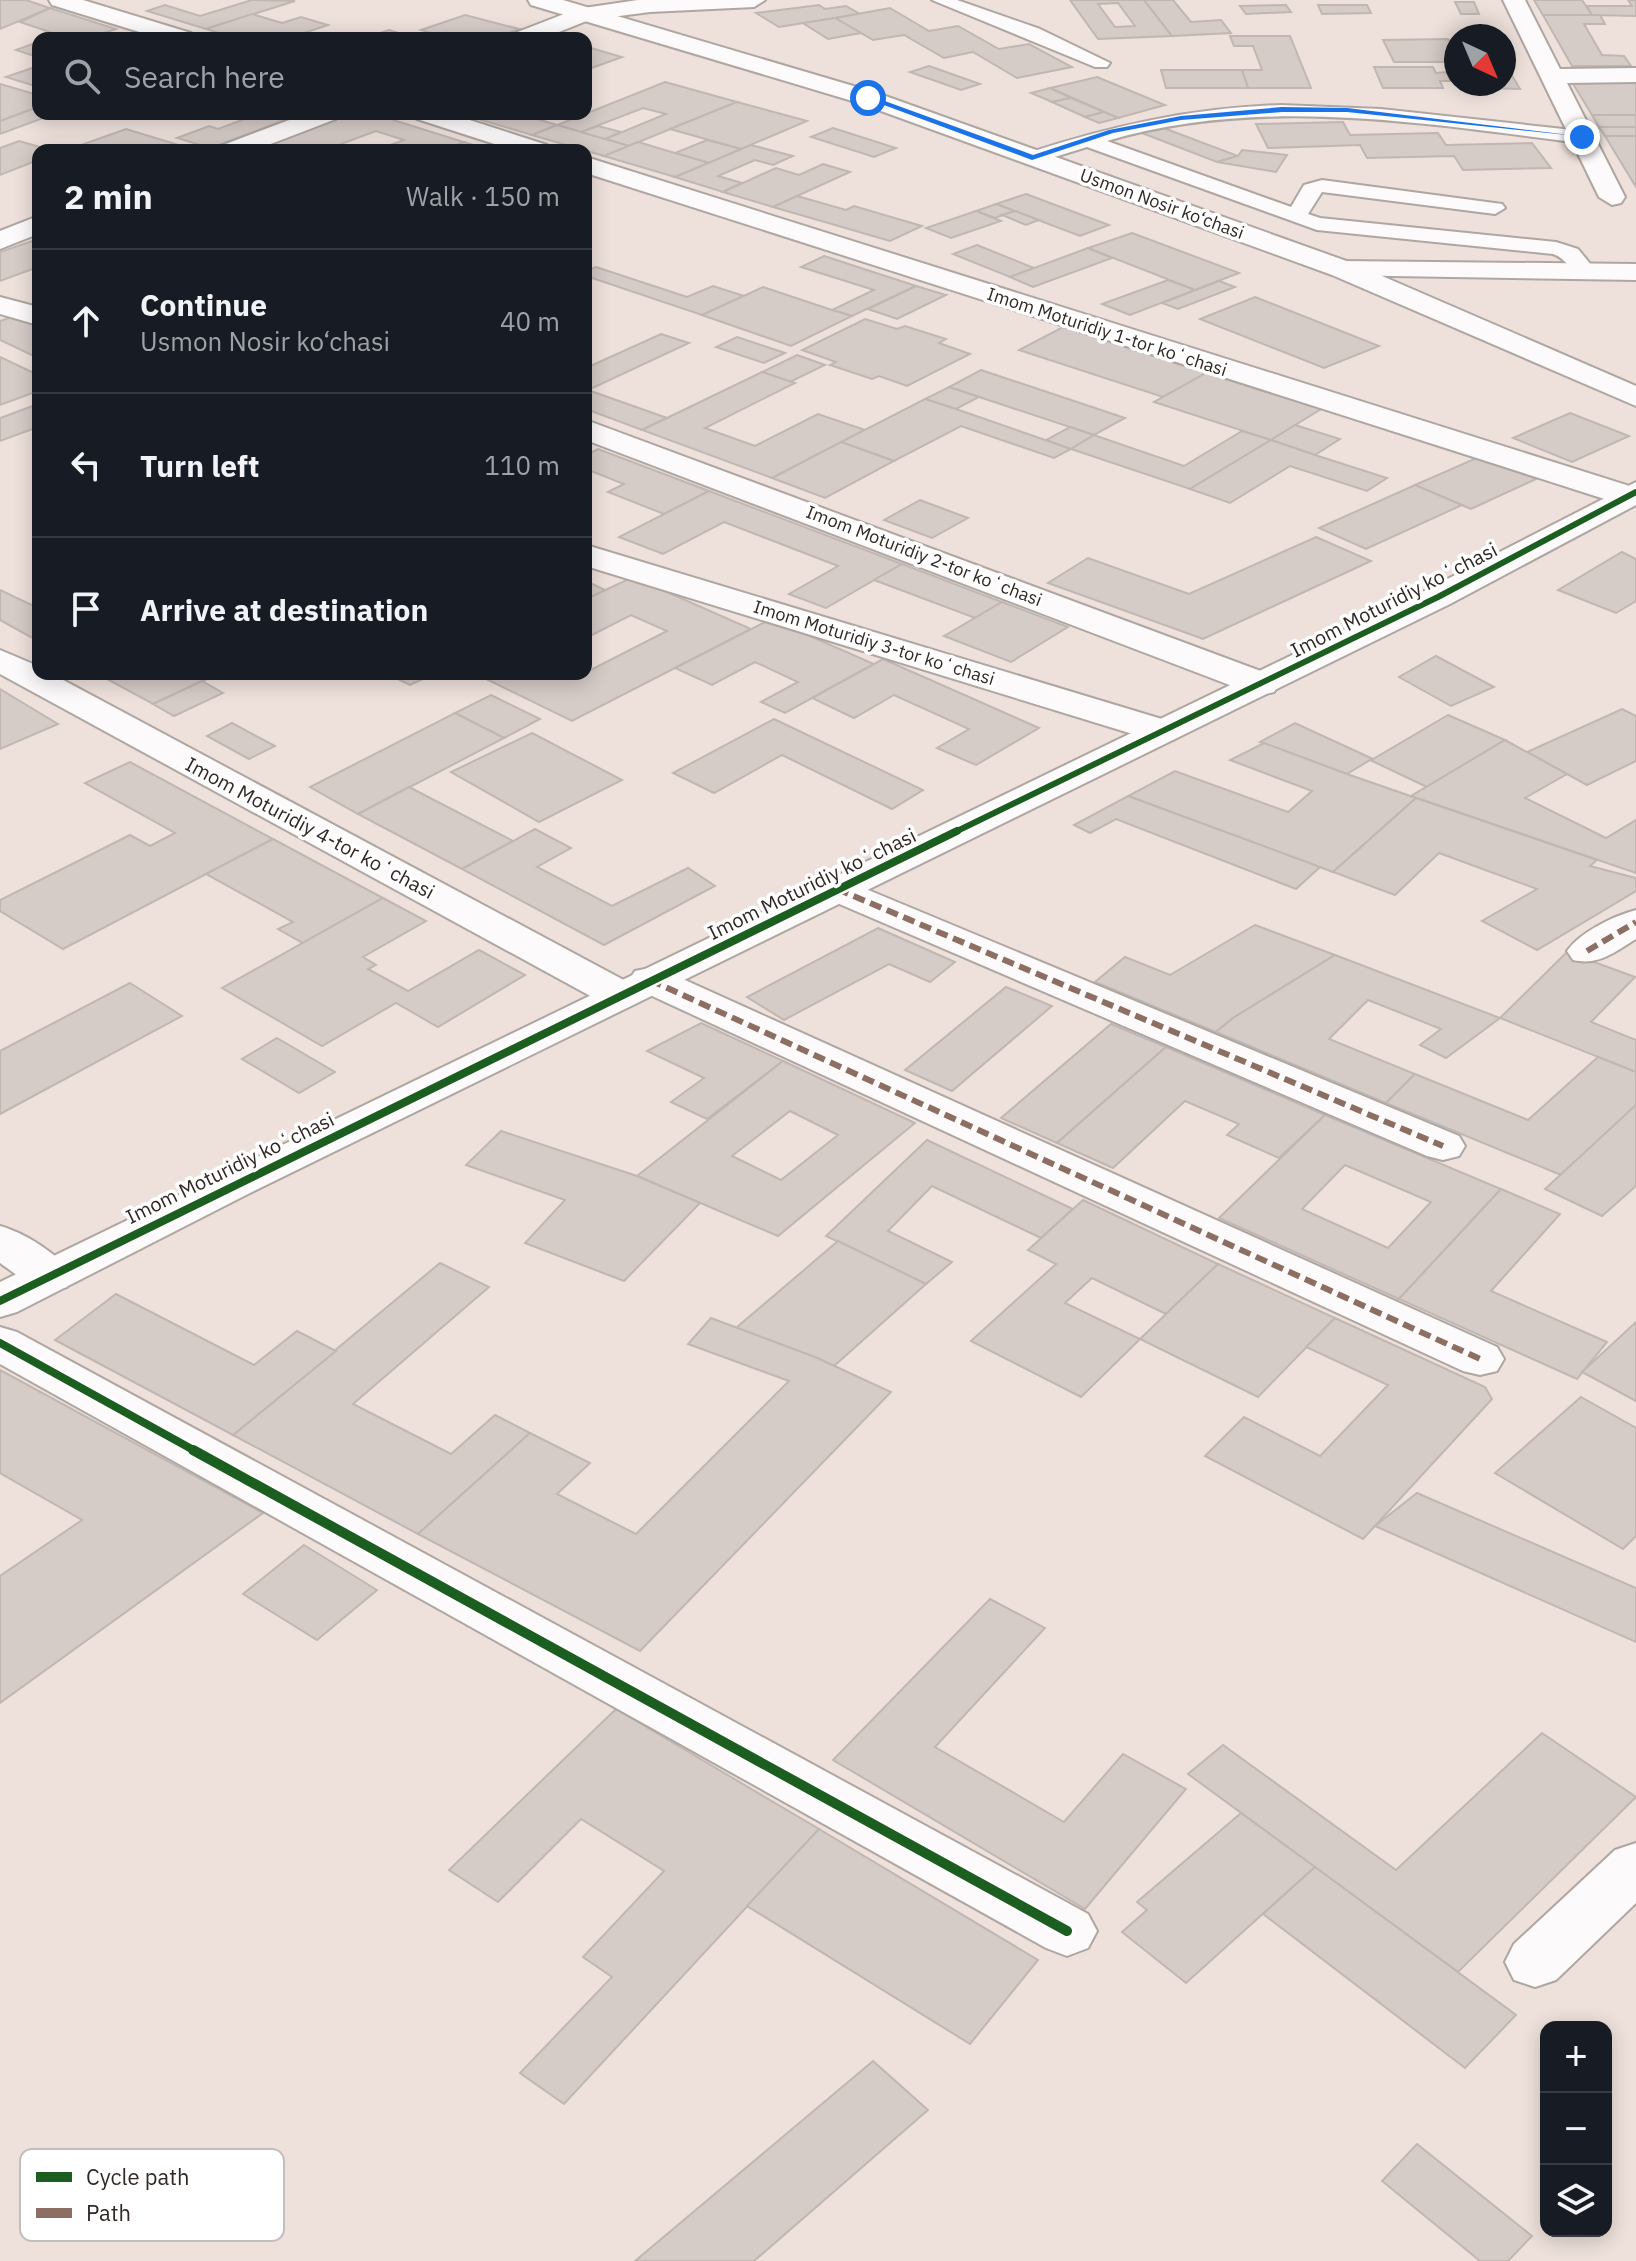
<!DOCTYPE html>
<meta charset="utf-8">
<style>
body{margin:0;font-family:"IBM Plex Sans",sans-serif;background:#242831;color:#f1f3f6}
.controls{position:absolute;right:24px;bottom:24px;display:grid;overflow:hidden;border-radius:16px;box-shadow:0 4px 20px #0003}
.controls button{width:72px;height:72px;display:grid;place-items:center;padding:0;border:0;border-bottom:2px solid #363941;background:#171b24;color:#f1f3f6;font:40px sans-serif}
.compass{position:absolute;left:1444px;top:24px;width:72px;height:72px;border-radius:50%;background:#171b24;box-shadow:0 4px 20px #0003;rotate:136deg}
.stop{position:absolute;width:24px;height:24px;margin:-18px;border:6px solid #1a73e8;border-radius:50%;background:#fff}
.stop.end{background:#1a73e8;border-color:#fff;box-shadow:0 2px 8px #0008}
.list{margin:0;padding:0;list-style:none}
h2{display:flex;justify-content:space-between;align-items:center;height:104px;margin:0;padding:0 32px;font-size:34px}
h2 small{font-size:26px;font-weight:400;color:#9ea1a6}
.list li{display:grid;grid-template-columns:52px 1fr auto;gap:24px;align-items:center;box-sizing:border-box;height:144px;padding:0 32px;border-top:2px solid #363941}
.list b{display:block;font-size:30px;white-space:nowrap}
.list p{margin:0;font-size:26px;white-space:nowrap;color:#9ea1a6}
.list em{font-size:26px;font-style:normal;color:#9ea1a6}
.icon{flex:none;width:44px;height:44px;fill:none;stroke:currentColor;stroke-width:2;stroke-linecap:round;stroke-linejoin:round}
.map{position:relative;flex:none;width:1636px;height:2261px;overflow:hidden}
.search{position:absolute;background:#171b24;box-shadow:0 4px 20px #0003;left:32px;top:32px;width:560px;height:88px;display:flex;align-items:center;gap:20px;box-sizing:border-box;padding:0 28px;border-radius:16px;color:#9ea1a6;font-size:30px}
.panel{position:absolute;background:#171b24;box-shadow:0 4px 20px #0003;left:32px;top:144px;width:560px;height:536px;border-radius:16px}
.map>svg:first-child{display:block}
</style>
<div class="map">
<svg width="1636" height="2261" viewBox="0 0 1636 2261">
<rect width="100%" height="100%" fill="#eee1db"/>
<!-- building -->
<g fill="#d5cbc7" stroke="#c1b7b2" stroke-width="2" fill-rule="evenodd">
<polygon points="0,0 26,0 50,8 0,29"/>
<polygon points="252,0 295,1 206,29 147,11 165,5 200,16"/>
<path d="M1070 0H1144L1172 36 1098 39ZM1118 3 1135 26 1115 27 1098 4Z"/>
<polygon points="1144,0 1173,0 1191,22 1221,20 1231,33 1172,36"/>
<polygon points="1534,0 1582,0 1592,15 1543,15"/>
<polygon points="1628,0 1636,0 1636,16 1592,15 1587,6 1632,6"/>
<polygon points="1455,2 1474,2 1479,14 1461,14"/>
<polygon points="819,5 825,9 846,6 860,14 779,27 756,13"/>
<polygon points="1286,5 1291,12 1246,14 1240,6"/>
<polygon points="1318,5 1367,5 1371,13 1322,14"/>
<polygon points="50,8 116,29 89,38 50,38 59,35 20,22"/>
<polygon points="890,8 929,31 958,26 999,49 1029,44 1072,67 1017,78 973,52 944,58 904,35 873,40 835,18"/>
<polygon points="252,14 282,23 301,17 328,25 289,38 235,38 206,29"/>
<polygon points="465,15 519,29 495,38 448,38 421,30"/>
<polygon points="1543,15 1600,15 1605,24 1584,24 1602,55 1624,56 1631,66 1572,66"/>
<polygon points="835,18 861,33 828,39 803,23"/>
<polygon points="389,30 411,37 365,38"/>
<polygon points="1230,36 1290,36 1311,88 1248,88 1242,70 1262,70 1253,46 1234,46"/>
<polygon points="1448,39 1456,48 1456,62 1394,62 1383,40"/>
<polygon points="38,42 37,57 16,50"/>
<polygon points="591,48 622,57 586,70 586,50"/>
<polygon points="1504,62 1520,89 1484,88 1482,84 1504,84"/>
<polygon points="38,66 38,87 6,77"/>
<polygon points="929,66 980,84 961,90 910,72"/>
<polygon points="1374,67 1433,67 1436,73 1446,72 1451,81 1440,81 1443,88 1383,88"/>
<polygon points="1161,70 1242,70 1248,88 1166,88"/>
<polygon points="1097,77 1165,105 1118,118 1050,88"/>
<polygon points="665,82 737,102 629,146 605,139 666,114 643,108 581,132 557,125"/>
<polygon points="1572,82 1636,82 1636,115 1592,115"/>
<polygon points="0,84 38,95 38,107 0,121"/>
<polygon points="1050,88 1071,98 1052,102 1031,93"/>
<polygon points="1071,98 1104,112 1085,117 1052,102"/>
<polygon points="737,102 807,121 741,149 670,129"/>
<polygon points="38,107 38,114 54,114 0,134 0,121"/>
<polygon points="1104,112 1118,118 1099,123 1085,117"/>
<polygon points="258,114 301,114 210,148 177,138 209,126 218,129"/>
<polygon points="342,114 374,114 464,142 444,150 377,150 404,140 376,131 325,150 284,150 262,143"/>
<polygon points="472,114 520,114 557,125 532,135 468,116"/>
<polygon points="1592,115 1636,115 1636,127 1599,127"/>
<polygon points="1343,122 1350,135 1438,133 1446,145 1532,143 1551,168 1463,170 1454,156 1367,158 1360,145 1268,148 1256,124"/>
<polygon points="557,125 629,146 604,156 532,135"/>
<polygon points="598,126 621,132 605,139 581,132"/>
<polygon points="1161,127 1238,156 1217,162 1142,133"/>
<polygon points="1599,127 1636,127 1636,136 1605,136"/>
<polygon points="833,128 896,148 874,157 811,137"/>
<polygon points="126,129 195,150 102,150 84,144"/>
<polygon points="1605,136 1636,136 1636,187"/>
<polygon points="707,140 741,149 709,163 675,153"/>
<polygon points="19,141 50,150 38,150 38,160 0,175 0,148"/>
<polygon points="464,142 488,150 444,150"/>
<polygon points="638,142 675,153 709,163 675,177 604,156"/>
<polygon points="751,145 793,156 773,165 755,160 718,176 742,183 723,192 675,177"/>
<polygon points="1242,150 1287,155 1276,172 1217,162 1238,156"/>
<polygon points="823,164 850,172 773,207 723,192 776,168 799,175"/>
<polygon points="1026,194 1109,225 1080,236 996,204"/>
<polygon points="797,196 846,210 854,206 922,226 890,241 773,207"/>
<polygon points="996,204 1015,211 995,218 976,211"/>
<polygon points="976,211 1001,221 951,238 926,228"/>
<polygon points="1015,211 1039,220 1026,225 1002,215"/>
<polygon points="1132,233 1239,273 1195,290 1088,248"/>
<polygon points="35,240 38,241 38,267 0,281 0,252"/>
<polygon points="977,245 1034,268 1010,277 953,254"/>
<polygon points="1088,248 1112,258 1033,287 1010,277"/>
<polygon points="824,256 916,286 852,316 832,310 874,290 801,267"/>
<polygon points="596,267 687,297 713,286 744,296 702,315 586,276 586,271"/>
<polygon points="1168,280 1195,290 1130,315 1102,304"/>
<polygon points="1219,281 1235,287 1178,309 1162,303"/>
<polygon points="916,286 946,295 897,319 868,309"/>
<polygon points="763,287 832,310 852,316 791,346 702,315"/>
<polygon points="1255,297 1379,346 1324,368 1200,319"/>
<polygon points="15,316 38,327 38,358 0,340 0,321"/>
<polygon points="865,319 897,329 905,326 946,339 939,343 970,354 907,386 879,376 872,379 830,365 836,362 802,350"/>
<polygon points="1063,327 1206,373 1163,397 1019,350"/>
<polygon points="661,334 689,343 588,390 667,418 642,430 586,409 586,368"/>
<polygon points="737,337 785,353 764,363 716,347"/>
<polygon points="797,355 825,365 790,382 762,372"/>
<polygon points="0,357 38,375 38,391 0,405"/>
<polygon points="981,370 1125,418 1094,435 949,387"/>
<polygon points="762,372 795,383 705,428 755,446 818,414 865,430 772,478 642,430"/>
<polygon points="1206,373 1321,409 1271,440 1154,402"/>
<polygon points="949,387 979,397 956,409 925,399"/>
<polygon points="925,399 956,409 1071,449 1054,458 961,426 894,461 841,442"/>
<polygon points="38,404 38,427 0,441 0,418"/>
<polygon points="1570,413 1629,436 1572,462 1513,438"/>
<polygon points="1295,425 1340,439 1315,455 1271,440"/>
<polygon points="1070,427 1094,435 1071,449 1046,440"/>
<polygon points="1242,431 1271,440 1190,489 1071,449 1094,435 1184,466"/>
<polygon points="1271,440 1315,455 1387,478 1367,491 1290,466 1230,503 1190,489"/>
<polygon points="841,442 894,461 825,498 772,478"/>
<polygon points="598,449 709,491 664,514 608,492 624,484 586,469 586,455"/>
<polygon points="1481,456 1536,479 1471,509 1415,485"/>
<polygon points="1415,485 1462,505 1366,549 1319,528"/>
<polygon points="709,491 902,564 826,608 789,594 838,566 724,522 663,554 619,537"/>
<polygon points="920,500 968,518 932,538 884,520"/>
<polygon points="1316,537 1371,561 1203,639 1048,583 1088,558 1189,594"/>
<polygon points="1622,552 1636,559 1636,601 1616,613 1558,590"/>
<polygon points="902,564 1002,602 975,618 874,580"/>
<polygon points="633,577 751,629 572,721 476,674 579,676 667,631 631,615 586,638 586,599"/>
<polygon points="586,581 605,590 586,599"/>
<polygon points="0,590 38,608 38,641 0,620"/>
<polygon points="1002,602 1068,627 1011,662 944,636"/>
<polygon points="771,619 874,664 785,713 761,702 798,682 755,662 712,685 675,668"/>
<polygon points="1436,656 1494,687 1451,706 1399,677"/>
<polygon points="883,659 1039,728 976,765 937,748 969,729 894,695 854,718 812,698"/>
<polygon points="98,674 218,674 153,704"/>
<polygon points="387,674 434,674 410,685"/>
<polygon points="202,681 223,693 174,716 153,704"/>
<polygon points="0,689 58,724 0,749"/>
<polygon points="491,695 540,719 504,738 455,713"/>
<polygon points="1622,709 1636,716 1636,761 1587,785 1527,752"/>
<polygon points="455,713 504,738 358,814 310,787"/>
<polygon points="1448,715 1505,740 1427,787 1370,760 1347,774 1260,742 1295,723 1373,759"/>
<polygon points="774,719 923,790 892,809 782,755 714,793 673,773"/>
<polygon points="232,723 275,746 249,759 207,736"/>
<polygon points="532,733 622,780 539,822 451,772"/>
<polygon points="1505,740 1567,774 1525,798 1606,838 1636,820 1636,873 1411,796"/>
<polygon points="1264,743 1347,774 1416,798 1333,872 1128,796 1175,771 1288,812 1312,791 1230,760"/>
<polygon points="130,762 273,839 63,949 0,911 0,900 130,835 150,846 175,833 85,783"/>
<polygon points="409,787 513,841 462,869 358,814"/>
<polygon points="1128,796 1320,867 1296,889 1116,819 1090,833 1074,825"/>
<polygon points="1416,798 1597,860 1590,866 1636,878 1636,891 1537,950 1482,921 1537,889 1439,853 1395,895 1333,872"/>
<polygon points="535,829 571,848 537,867 612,906 688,868 715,886 604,945 462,869"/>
<polygon points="273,839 383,898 303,943 278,929 293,922 206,874"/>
<polygon points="383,898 426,921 363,957 376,965 368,969 408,991 479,950 525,975 438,1027 396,1003 322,1046 222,988"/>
<polygon points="1255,925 1335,955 1233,1018 1216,1032 1095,982 1125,957 1170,975"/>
<polygon points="878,928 955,962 930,982 889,964 784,1020 747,997"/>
<polygon points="1567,952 1635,977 1591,1022 1636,1040 1636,1072 1500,1018"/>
<polygon points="1335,955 1500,1018 1446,1058 1420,1045 1441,1029 1368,1000 1329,1039 1415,1074 1386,1103 1216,1032 1233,1018"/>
<polygon points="130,983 182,1016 0,1114 0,1051"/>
<polygon points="1006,987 1052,1006 952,1091 905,1070"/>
<polygon points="701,1023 783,1061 707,1119 671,1102 704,1078 647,1051"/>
<polygon points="1111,1024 1166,1047 1057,1143 1001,1118"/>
<polygon points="277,1038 335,1072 299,1093 242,1059"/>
<polygon points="1166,1047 1325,1115 1279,1158 1227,1135 1239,1124 1185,1101 1113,1168 1057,1143"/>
<polygon points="1598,1057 1636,1072 1636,1105 1561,1175 1386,1103 1415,1074 1528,1120"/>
<path d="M783 1061 915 1123 778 1236 637 1176ZM790 1111 838 1135 781 1180 732 1156Z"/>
<polygon points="1636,1105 1636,1186 1602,1216 1545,1189"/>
<path d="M1325 1115 1501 1189 1399 1299 1219 1218ZM1345 1165 1431 1202 1388 1248 1302 1209Z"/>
<polygon points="501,1131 637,1176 700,1203 624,1281 525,1243 565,1200 466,1165"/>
<polygon points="927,1140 1073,1209 1041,1238 932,1186 888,1231 952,1262 926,1284 826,1236"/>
<polygon points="1501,1189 1560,1214 1491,1291 1607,1342 1577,1379 1399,1299"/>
<polygon points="1083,1200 1218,1264 1166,1314 1092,1278 1065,1303 1140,1339 1081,1397 971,1341 1056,1264 1028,1250"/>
<polygon points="838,1241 926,1284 834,1366 736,1328"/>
<polygon points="440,1263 489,1287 353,1404 451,1454 495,1415 530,1433 418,1534 233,1435"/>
<polygon points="1218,1264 1335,1318 1258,1397 1140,1339"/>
<polygon points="116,1294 254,1365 297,1331 336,1351 233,1435 55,1340"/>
<polygon points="711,1318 815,1357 891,1392 640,1651 418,1534 530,1433 590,1463 557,1494 636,1534 789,1381 688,1344"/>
<polygon points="1335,1318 1485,1387 1492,1399 1363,1539 1205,1456 1244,1417 1320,1456 1388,1385 1306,1347"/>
<polygon points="1636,1322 1636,1401 1582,1372"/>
<polygon points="0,1370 263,1513 0,1703 0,1576 82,1520 0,1473"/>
<polygon points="1581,1397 1636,1428 1636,1536 1623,1549 1495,1473"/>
<polygon points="1417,1493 1636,1588 1636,1642 1375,1526"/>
<polygon points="304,1545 377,1590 317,1640 243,1594"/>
<polygon points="990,1599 1045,1628 935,1747 1064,1822 1123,1754 1186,1789 1085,1909 833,1760"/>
<polygon points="616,1709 819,1829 564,2104 520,2073 612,1977 583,1957 664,1871 581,1819 498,1902 449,1870"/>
<polygon points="1542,1733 1636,1797 1458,1972 1188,1774 1223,1745 1396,1870"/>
<polygon points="1241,1813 1315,1867 1186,1983 1122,1932 1147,1910 1137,1902"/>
<polygon points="819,1829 1038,1960 970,2044 747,1906"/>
<polygon points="1315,1867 1516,2015 1465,2068 1263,1914"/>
<polygon points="873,2061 928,2110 754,2261 635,2261"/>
<polygon points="1417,2144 1532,2236 1508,2261 1480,2261 1382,2181"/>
</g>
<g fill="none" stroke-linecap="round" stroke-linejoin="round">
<!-- lane casing -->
<g stroke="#afa6a1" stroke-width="4">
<g id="lane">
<polygon points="932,0 957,0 1040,29 1110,63 1107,67 1095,67"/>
<path d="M1281 105 1381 109 1582 131 1592 137 1582 143C1425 124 1262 95 1107 141L1291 207 1304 185 1322 180 1502 204 1505 208 1495 214 1322 192 1308 214 1320 218 1556 242 1578 249 1597 272 1586 278C1572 275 1568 259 1553 254L1317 230 1087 147 1032 164 1022 158 1025 154C1110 126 1191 108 1281 105Z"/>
</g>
</g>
<!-- street casing -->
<g stroke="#afa6a1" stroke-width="4">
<g id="street">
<polygon points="49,0 83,0 191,33 195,38 159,38 52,5"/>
<polygon points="638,0 765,0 754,7 650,12 589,20 544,38 511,38 515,33 577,9"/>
<polygon points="1503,0 1525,0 1560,69 1636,68 1636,82 1567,83 1625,197 1621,203 1612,205 1599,197"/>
<polygon points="305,114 339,114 336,119 255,150 219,150 223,145"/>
<polygon points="414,114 451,114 547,145 551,150 513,150 417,119"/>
<polygon points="586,157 1636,488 1636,504 1617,503 586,173"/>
<polygon points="38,216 38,234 0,249 0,231"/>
<polygon points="0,297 38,307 38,325 0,314"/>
<polygon points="586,420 1274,676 1279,684 1274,692 1261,695 1248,692 586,440"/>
<polygon points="586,545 1175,723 1180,731 1175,739 1162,742 1149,739 586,566"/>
<polygon points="0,650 38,666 38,674 52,674 633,985 629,980 635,971 650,968 665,971 1497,1347 1504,1359 1497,1371 1480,1375 1463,1371 637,989 641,995 635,1004 620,1007 605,1004 0,674"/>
<polygon points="837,877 1459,1136 1465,1146 1459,1156 1443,1160 1427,1156 823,897 817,889 823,881"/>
<path d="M1636 910V939C1615 952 1598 966 1573 960L1567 951C1580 932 1614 916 1636 910Z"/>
<path d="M0 1226C25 1233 59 1254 73 1276L67 1287C38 1295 23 1279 0 1263Z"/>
<polygon points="0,1327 17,1332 1088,1914 1097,1931 1088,1948 1067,1956 1046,1948 0,1364"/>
<polygon points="1636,1843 1636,1903 1556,1980 1535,1987 1514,1980 1505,1962 1514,1944 1615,1850"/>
</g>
</g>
<!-- secondary casing -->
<g stroke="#afa6a1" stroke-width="4">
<g id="secondary">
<polygon points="1342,261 1636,264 1636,280 1332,275 1328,269 1332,263"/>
<polygon points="1636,482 1636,505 1450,604 246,1195 17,1312 0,1317 0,1282 1426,590"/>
</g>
</g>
<!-- primary casing -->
<g stroke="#afa6a1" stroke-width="4">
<polygon id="primary" points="528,0 563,0 877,93 1352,263 1636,386 1636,406 1332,275 859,103 531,5"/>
</g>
<!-- lane -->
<use href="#lane" fill="#fcfafa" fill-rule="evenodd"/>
<!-- street -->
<use href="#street" fill="#fcfafa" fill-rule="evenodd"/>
<!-- secondary -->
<use href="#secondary" fill="#fcfafa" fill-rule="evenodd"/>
<!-- primary -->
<use href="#primary" fill="#fcfafa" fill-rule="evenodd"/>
<!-- quiet -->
<g stroke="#8d6e63" stroke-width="6" stroke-dasharray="12 6" stroke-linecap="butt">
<polyline points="837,889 1443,1146"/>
<polyline points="1587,951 1636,922"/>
<polyline points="650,980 1480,1359"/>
</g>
<!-- cycleway-far2 casing -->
<g stroke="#fff" stroke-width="10">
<polyline id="cycleway-far2" points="953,833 1438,597 1636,492"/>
</g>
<!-- cycleway-far1 casing -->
<g stroke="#fff" stroke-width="13">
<g id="cycleway-far1">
<polyline points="0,1301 957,831"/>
<polyline points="0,1343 197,1452"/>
</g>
</g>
<!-- cycleway casing -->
<g stroke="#fff" stroke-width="15">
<polyline id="cycleway" points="193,1450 1067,1931"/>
</g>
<!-- cycleway-far2 -->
<use href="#cycleway-far2" stroke="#1b5e20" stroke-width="6"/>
<!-- cycleway-far1 -->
<use href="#cycleway-far1" stroke="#1b5e20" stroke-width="8"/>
<!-- cycleway -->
<use href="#cycleway" stroke="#1b5e20" stroke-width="10"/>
</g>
<!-- route -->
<polygon fill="#1a73e8" points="871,96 1033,155 1109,130 1181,116 1282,107 1347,108 1586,137 1347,112 1282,112 1181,120 1113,133 1032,160 865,98"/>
<g text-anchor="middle" stroke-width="7" stroke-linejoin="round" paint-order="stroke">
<!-- far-street labels -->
<g font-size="18" fill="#312824" stroke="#fff">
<text transform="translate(1162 204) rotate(20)" y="6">Usmon Nosir ko‘chasi</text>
<text transform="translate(1107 332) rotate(18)" y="6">Imom Moturidiy 1-tor koʻchasi</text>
<text transform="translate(924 556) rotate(21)" y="6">Imom Moturidiy 2-tor koʻchasi</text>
<text transform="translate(874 643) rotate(17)" y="6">Imom Moturidiy 3-tor koʻchasi</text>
</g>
<!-- street labels -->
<g font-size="20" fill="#312824" stroke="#fff">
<text transform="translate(1394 600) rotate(-27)" y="7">Imom Moturidiy koʻchasi</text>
<text transform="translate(310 828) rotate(28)" y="7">Imom Moturidiy 4-tor koʻchasi</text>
<text transform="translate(812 884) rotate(-26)" y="7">Imom Moturidiy koʻchasi</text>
<text transform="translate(230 1168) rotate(-26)" y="7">Imom Moturidiy koʻchasi</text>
</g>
</g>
<!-- legend -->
<rect x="20" y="2149" width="264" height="92" rx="12" fill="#fff" stroke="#c1bebd" stroke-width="2"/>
<rect x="36" y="2172" width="36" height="10" fill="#1b5e20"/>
<rect x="36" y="2208" width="36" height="10" fill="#8d6e63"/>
<g font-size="22" fill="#312824">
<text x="86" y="2185">Cycle path</text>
<text x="86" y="2221">Path</text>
</g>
</svg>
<div class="controls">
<button>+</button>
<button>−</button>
<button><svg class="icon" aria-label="layers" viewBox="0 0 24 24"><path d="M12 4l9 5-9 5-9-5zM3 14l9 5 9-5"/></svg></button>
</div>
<svg class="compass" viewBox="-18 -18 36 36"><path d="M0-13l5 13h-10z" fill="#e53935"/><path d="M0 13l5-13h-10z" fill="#9ea1a6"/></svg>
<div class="stop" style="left:868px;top:98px"></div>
<div class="stop end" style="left:1582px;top:137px"></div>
<div class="search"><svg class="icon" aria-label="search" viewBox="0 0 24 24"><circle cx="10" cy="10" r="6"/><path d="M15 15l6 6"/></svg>Search here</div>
<section class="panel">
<h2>2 min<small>Walk · 150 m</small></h2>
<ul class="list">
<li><svg class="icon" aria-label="ahead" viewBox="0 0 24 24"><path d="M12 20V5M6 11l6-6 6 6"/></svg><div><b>Continue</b><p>Usmon Nosir ko‘chasi</p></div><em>40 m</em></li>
<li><svg class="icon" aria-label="left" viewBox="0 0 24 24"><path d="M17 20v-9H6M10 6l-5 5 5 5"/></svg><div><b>Turn left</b></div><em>110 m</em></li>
<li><svg class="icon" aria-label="arrive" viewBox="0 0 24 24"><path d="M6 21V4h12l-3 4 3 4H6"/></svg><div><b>Arrive at destination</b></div></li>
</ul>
</section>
</div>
